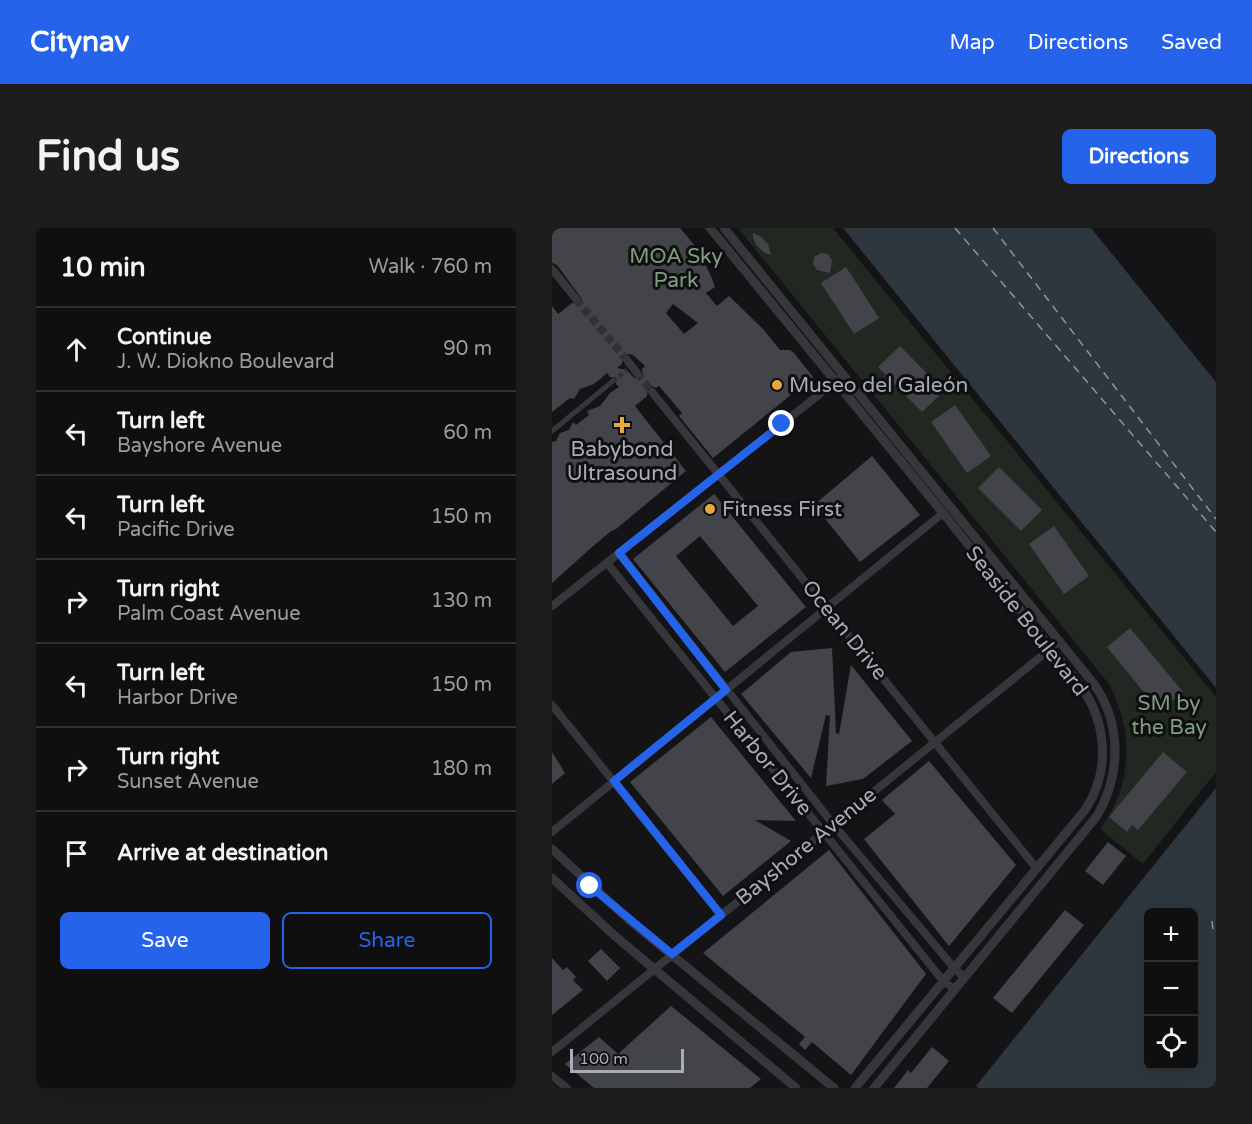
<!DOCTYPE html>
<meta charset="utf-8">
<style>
body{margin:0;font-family:"Varela Round",sans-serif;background:#1d1d1e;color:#f1f3f6}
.controls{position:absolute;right:18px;bottom:18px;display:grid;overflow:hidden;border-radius:9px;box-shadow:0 6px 24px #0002}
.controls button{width:54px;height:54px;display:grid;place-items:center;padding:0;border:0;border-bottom:2px solid #2f2f30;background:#0f0f10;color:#f1f3f6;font:30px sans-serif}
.scale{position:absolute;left:18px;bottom:15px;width:114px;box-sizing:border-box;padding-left:6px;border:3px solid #a7acb5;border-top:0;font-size:16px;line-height:21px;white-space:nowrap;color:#a7acb5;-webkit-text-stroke:4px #0f0f11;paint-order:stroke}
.stop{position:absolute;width:18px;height:18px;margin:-14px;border:4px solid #2563eb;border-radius:50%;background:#fff}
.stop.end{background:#2563eb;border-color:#fff;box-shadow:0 2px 6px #0008}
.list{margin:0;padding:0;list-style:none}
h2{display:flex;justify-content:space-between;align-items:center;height:78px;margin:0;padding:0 24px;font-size:26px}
h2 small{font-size:20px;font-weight:400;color:#9b9c9f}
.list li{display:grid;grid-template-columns:39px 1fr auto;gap:18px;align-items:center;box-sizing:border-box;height:84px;padding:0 24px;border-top:2px solid #2f2f30}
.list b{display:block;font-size:22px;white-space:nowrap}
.list p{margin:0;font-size:20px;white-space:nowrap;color:#9b9c9f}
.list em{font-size:20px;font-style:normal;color:#9b9c9f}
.actions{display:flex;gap:12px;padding:18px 24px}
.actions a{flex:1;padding:14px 0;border:2px solid #2563eb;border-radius:9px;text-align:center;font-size:21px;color:#2563eb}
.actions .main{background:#2563eb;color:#fff}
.icon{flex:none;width:33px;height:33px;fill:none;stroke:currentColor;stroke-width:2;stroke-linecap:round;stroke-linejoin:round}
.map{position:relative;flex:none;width:664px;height:860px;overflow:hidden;border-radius:9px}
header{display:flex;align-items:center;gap:36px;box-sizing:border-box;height:84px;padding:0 30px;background:#2563eb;color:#fff}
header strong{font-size:28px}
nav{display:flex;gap:33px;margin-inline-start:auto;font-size:21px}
.intro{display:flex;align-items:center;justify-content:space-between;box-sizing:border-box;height:144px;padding:0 36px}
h1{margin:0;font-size:42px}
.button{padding:15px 27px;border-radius:9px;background:#2563eb;color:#fff;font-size:21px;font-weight:700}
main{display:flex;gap:36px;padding:0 36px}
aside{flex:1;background:#0f0f10;border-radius:9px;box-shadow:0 6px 24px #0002}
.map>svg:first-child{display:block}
</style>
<header>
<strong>Citynav</strong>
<nav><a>Map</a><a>Directions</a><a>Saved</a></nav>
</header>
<div class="intro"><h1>Find us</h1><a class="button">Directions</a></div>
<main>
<aside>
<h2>10 min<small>Walk · 760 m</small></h2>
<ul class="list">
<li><svg class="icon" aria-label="ahead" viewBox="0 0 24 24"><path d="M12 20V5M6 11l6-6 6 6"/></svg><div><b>Continue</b><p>J. W. Diokno Boulevard</p></div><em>90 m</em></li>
<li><svg class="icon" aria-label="left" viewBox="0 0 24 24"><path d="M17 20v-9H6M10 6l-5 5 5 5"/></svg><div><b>Turn left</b><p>Bayshore Avenue</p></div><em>60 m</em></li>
<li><svg class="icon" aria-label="left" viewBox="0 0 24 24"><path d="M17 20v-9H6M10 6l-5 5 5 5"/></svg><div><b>Turn left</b><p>Pacific Drive</p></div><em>150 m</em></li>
<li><svg class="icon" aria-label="right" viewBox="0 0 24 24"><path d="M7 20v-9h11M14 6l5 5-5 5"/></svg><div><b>Turn right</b><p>Palm Coast Avenue</p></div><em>130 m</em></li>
<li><svg class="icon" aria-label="left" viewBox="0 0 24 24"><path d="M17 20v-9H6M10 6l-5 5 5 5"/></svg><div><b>Turn left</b><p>Harbor Drive</p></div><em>150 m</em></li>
<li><svg class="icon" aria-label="right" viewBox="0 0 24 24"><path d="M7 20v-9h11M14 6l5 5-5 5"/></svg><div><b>Turn right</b><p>Sunset Avenue</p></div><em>180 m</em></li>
<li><svg class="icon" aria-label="arrive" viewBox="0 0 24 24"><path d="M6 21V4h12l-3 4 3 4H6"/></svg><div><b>Arrive at destination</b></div></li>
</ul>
<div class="actions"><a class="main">Save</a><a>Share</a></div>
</aside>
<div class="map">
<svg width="664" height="860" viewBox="0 0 664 860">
<rect width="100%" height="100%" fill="#141416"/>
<!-- green -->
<path fill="#212822" d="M186 0H281L664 469V544L591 636 548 601C581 557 582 504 557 456Z"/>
<!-- water -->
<g fill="#2e373e" fill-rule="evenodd">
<polygon points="291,0 539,0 664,154 664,460"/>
<path d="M664 560V860H426L424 858ZM596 684H642V838H596Z"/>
</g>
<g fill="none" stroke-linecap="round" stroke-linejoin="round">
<!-- ferry -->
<g stroke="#8099ae" stroke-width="1.5" stroke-dasharray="8 6" stroke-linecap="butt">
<polyline points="403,0 664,304"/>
<polyline points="441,0 664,291"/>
<polyline points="660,693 661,703 664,703"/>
</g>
</g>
<!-- building -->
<g fill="#434449" fill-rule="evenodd">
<path d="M0 0H128L144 19 159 48 163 59 154 65 165 78 177 68 212 102 228 122H238L242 125 261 149 161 230 127 188 130 185 107 158 104 160 100 158 96 160 95 168 83 178 134 243 64 301 59 303 39 320 0 355V214L4 213 8 205 17 202 21 194 24 197 37 187 35 183 48 178 58 165 67 159 64 156V150L58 149 55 145 42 156 28 161 22 171 18 170 0 184V78L6 86 20 75 27 76 30 71 5 37 0 35ZM121 76 146 95 132 106 114 85ZM75 126 81 127 93 138 90 141 91 147 88 150H82L75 142 65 140 70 136V129Z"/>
<polygon points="201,5 208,8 216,16 219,27 213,25 205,18 201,10"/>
<polygon points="269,25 276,26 280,32 278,45 265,42 261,36 262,29"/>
<polygon points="294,39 327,90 302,106 269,55"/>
<polygon points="348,118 392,163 370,184 326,139"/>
<polygon points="403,177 439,228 415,245 379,194"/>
<polygon points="320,228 368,287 308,334 262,277"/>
<polygon points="447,239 490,282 469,303 426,260"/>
<path d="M162 266 254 379 173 444 81 331ZM148 308 206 378 181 398 124 328Z"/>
<polygon points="502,298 537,348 512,366 477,316"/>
<polygon points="578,400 631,464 607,483 555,419"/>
<polygon points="280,420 284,505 287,506 299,437 360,513 311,551 274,558 278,488 274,487 259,550 189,466 239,424"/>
<polygon points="159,489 244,593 203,592 239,613 171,668 78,554"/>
<polygon points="0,524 13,545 0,556"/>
<polygon points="611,524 635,544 586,602 580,597 575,604 557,589"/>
<polygon points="377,533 464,637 397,718 312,611 343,586 330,572"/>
<polygon points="556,614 574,628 551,657 533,643"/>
<polygon points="277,622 374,746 299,847 260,814 253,822 247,816 253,809 151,725"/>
<polygon points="513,682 532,697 460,785 441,770"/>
<polygon points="49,721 68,740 55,753 36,733"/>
<polygon points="0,730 11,742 15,739 24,749 21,752 31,762 0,787"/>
<polygon points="119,778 209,851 198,860 42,860 13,836 47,809 66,826"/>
<polygon points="380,819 397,833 375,860 342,860 356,842 359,845"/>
</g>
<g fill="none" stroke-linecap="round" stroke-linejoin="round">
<!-- pedestrian-tunnel -->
<polyline stroke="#313236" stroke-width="5" stroke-dasharray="5 2.5" stroke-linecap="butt" points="61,153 75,142"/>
<!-- minor-tunnel -->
<g stroke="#313236" stroke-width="8" stroke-dasharray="8 4" stroke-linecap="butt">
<polyline points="24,71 75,132"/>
<polyline points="85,145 100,164"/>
</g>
<!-- pedestrian -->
<polyline stroke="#36363b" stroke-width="5" points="0,203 61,153"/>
<!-- minor -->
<g stroke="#36363b" stroke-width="8">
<polyline points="0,41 24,71"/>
<polyline points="75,132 85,145"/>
<polyline points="100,164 485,641"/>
<polyline points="67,325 281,596 403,741 412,749"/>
<polyline points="55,335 392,754 403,761"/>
<polyline points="0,378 288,150"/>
<polyline points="0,477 169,687"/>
<polyline points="0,604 391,285"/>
<polyline points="0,824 508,413"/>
<polyline points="0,848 15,860"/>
</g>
<!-- tertiary -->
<g stroke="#36363b" stroke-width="9">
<path d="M158 0 391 285 528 457C555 494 559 543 533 582L303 860"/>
<path d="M172 0 542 456C570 496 569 547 545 588L322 860"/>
<polyline points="0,621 76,691 282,860"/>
<polyline points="0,650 63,708 244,860"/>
</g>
</g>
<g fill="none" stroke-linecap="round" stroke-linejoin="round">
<!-- route -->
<polyline stroke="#2563eb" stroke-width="8" points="38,658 120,726 169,687 62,553 174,462 67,325 230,196"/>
</g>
<!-- markers -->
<g fill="#e4aa3e" stroke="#0f0f11" stroke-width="2">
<circle cx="225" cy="157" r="6"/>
<path d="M67 188h6v6h6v6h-6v6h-6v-6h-6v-6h6z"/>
<circle cx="158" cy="281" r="6"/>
</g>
<g text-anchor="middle" stroke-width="6" stroke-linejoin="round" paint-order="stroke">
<!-- park labels -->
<g font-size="21" fill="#7f9f81" stroke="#0f0f11">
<text x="124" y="35">MOA Sky<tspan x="124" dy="24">Park</tspan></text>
<text x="617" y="482">SM by<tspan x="617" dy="24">the Bay</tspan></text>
</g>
<!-- poi labels -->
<g font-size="21" fill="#a7acb5" stroke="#0f0f11" text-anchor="start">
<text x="237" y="164">Museo del Galeón</text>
<text x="70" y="228" text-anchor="middle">Babybond<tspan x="70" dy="24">Ultrasound</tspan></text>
<text x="170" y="288">Fitness First</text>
</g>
<!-- street labels -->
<g font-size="21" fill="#a7acb5" stroke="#0f0f11">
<text transform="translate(475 393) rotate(52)" y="7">Seaside Boulevard</text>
<text transform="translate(293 402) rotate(51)" y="7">Ocean Drive</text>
<text transform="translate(216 535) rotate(51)" y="7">Harbor Drive</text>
<text transform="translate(254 618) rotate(-39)" y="7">Bayshore Avenue</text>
</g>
</g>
</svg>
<div class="controls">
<button>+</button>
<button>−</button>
<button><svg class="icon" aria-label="locate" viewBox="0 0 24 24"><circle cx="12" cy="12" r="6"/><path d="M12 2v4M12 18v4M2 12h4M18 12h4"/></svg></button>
</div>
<div class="scale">100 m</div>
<div class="stop" style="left:38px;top:658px"></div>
<div class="stop end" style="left:230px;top:196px"></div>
</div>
</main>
